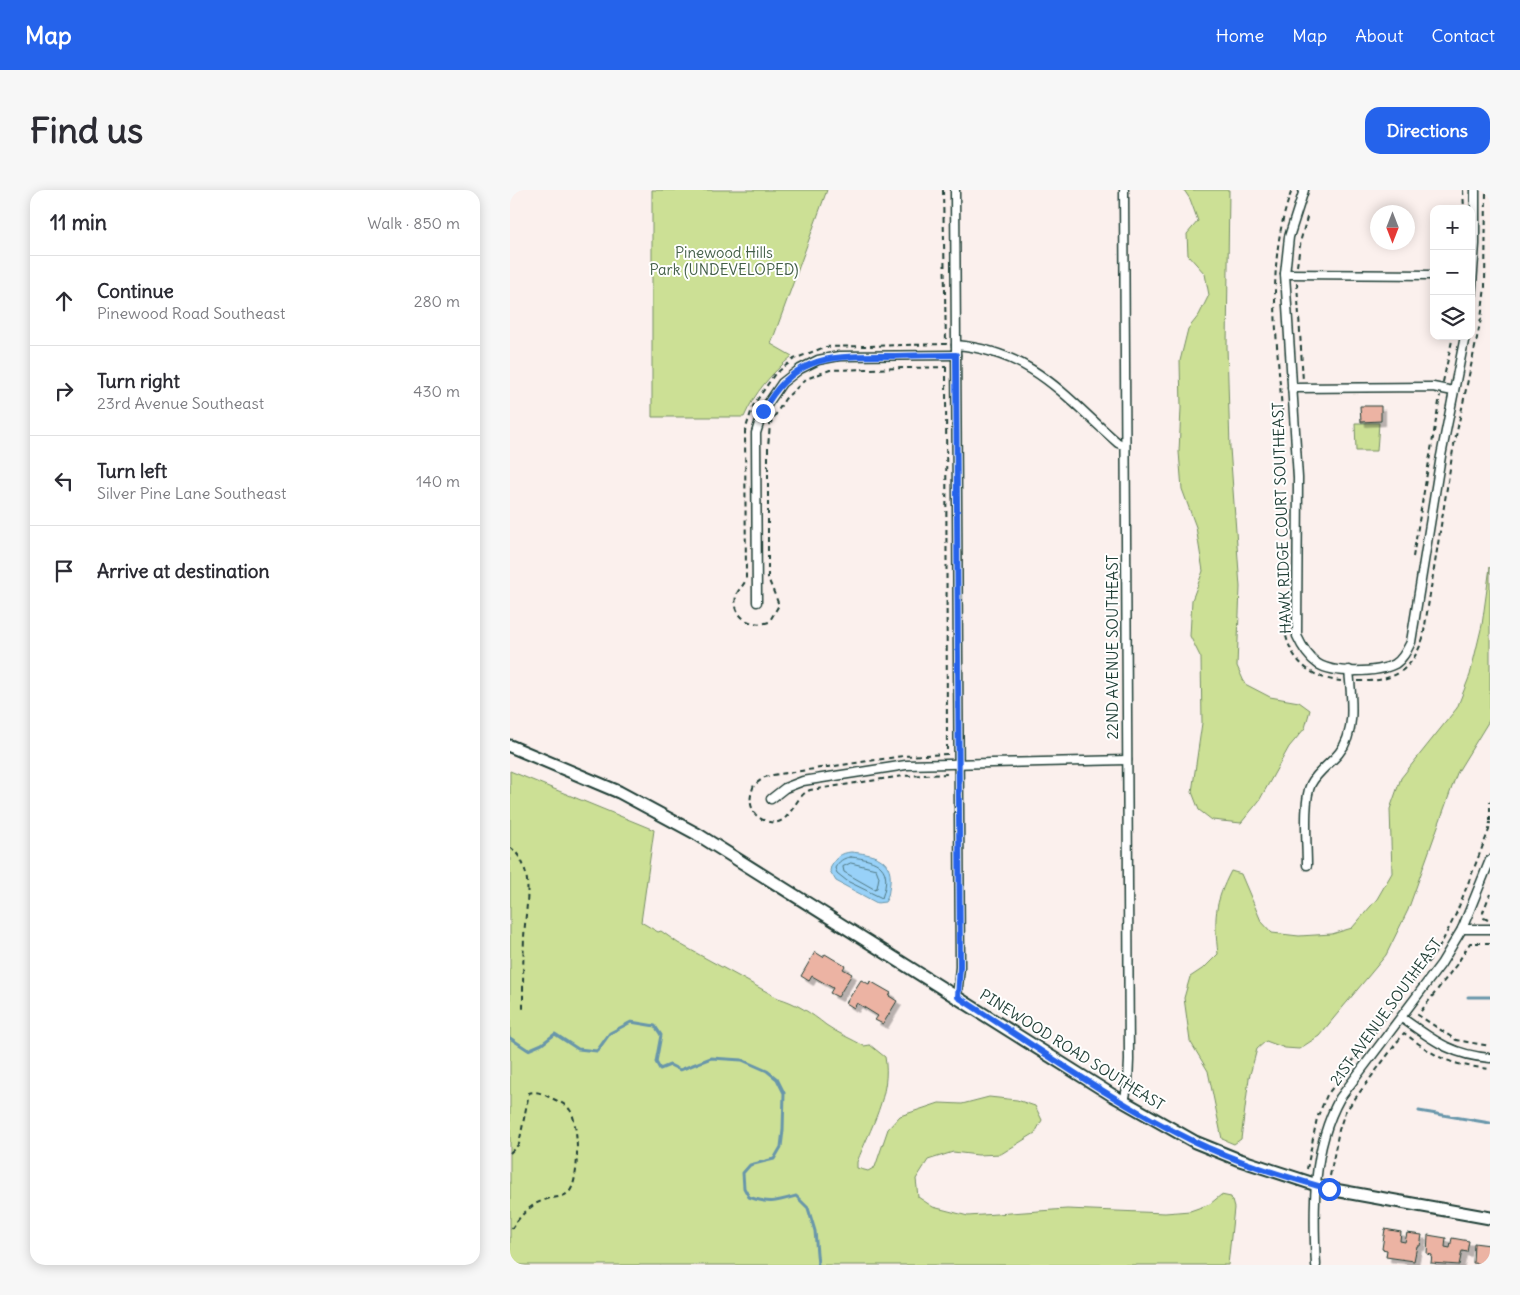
<!DOCTYPE html>
<meta charset="utf-8">
<style>
body{margin:0;font-family:Delius,sans-serif;background:#f7f7f7;color:#2b2b33}
.controls{position:absolute;right:15px;top:15px;display:grid;overflow:hidden;border-radius:10px;box-shadow:0 2px 12px #0003}
.controls button{width:45px;height:45px;display:grid;place-items:center;padding:0;border:0;border-bottom:1px solid #e1e1e2;background:#fff;color:#2b2b33;font:25px sans-serif}
.compass{position:absolute;left:860px;top:15px;width:45px;height:45px;border-radius:50%;background:#fff;box-shadow:0 2px 12px #0003;rotate:180deg}
.stop{position:absolute;width:15px;height:15px;margin:-11px;border:4px solid #2563eb;border-radius:50%;background:#fff}
.stop.end{background:#2563eb;border-color:#fff;box-shadow:0 1px 5px #0008}
.list{margin:0;padding:0;list-style:none}
h2{display:flex;justify-content:space-between;align-items:center;height:65px;margin:0;padding:0 20px;font-size:21px}
h2 small{font-size:16px;font-weight:400;color:#7c7c81}
.list li{display:grid;grid-template-columns:32px 1fr auto;gap:15px;align-items:center;box-sizing:border-box;height:90px;padding:0 20px;border-top:1px solid #e1e1e2}
.list b{display:block;font-size:19px;white-space:nowrap}
.list p{margin:0;font-size:16px;white-space:nowrap;color:#7c7c81}
.list em{font-size:16px;font-style:normal;color:#7c7c81}
.icon{flex:none;width:28px;height:28px;fill:none;stroke:currentColor;stroke-width:2;stroke-linecap:round;stroke-linejoin:round}
.map{position:relative;flex:none;width:980px;height:1075px;overflow:hidden;border-radius:15px}
header{display:flex;align-items:center;gap:30px;box-sizing:border-box;height:70px;padding:0 25px;background:#2563eb;color:#fff}
header strong{font-size:24px}
nav{display:flex;gap:28px;margin-inline-start:auto;font-size:18px}
.intro{display:flex;align-items:center;justify-content:space-between;box-sizing:border-box;height:120px;padding:0 30px}
h1{margin:0;font-size:35px}
.button{padding:12px 22px;border-radius:15px;background:#2563eb;color:#fff;font-size:18px;font-weight:700}
main{display:flex;gap:30px;padding:0 30px}
aside{flex:1;background:#fff;border-radius:15px;box-shadow:0 2px 12px #0003}
.map>svg:first-child{display:block}
</style>
<header>
<strong>Map</strong>
<nav><a>Home</a><a>Map</a><a>About</a><a>Contact</a></nav>
</header>
<div class="intro"><h1>Find us</h1><a class="button">Directions</a></div>
<main>
<aside>
<h2>11 min<small>Walk · 850 m</small></h2>
<ul class="list">
<li><svg class="icon" aria-label="ahead" viewBox="0 0 24 24"><path d="M12 20V5M6 11l6-6 6 6"/></svg><div><b>Continue</b><p>Pinewood Road Southeast</p></div><em>280 m</em></li>
<li><svg class="icon" aria-label="right" viewBox="0 0 24 24"><path d="M7 20v-9h11M14 6l5 5-5 5"/></svg><div><b>Turn right</b><p>23rd Avenue Southeast</p></div><em>430 m</em></li>
<li><svg class="icon" aria-label="left" viewBox="0 0 24 24"><path d="M17 20v-9H6M10 6l-5 5 5 5"/></svg><div><b>Turn left</b><p>Silver Pine Lane Southeast</p></div><em>140 m</em></li>
<li><svg class="icon" aria-label="arrive" viewBox="0 0 24 24"><path d="M6 21V4h12l-3 4 3 4H6"/></svg><div><b>Arrive at destination</b></div></li>
</ul>
</aside>
<div class="map">
<svg width="980" height="1075" viewBox="0 0 980 1075">
<defs>
<filter id="shadow"><feDropShadow dx="4.5" dy="4.5" stdDeviation="0" flood-color="#0004"/></filter>
</defs>
<rect width="100%" height="100%" fill="#fbf0ed"/>
<filter id="ink" filterUnits="userSpaceOnUse"><feTurbulence type="fractalNoise" baseFrequency=".02" numOctaves="2"/><feDisplacementMap in="SourceGraphic" scale="10" xChannelSelector="R" yChannelSelector="G"/><feConvolveMatrix kernelMatrix="1 2 1 2 8 2 1 2 1" color-interpolation-filters="sRGB"/></filter>
<g filter="url(#ink)">
<!-- green -->
<g fill="#cce095" stroke="#768e64">
<path d="M142 0H317L261 154 282 166C261 184 245 202 234 227H142Z"/>
<polygon points="674,0 719,0 717,157 720,258 730,397 727,476 735,494 760,507 789,512 800,520 795,538 779,557 749,611 731,633 702,630 689,620 682,602 692,533 691,468 680,446 682,410 693,381 686,337 672,299 669,262 671,218 670,171 678,139 689,125 699,105 695,84 678,65 677,44 688,31 680,9"/>
<polygon points="845,233 869,233 867,261 846,261"/>
<path d="M980 377V529L947 583 898 720 876 765 809 846 789 859 775 858 756 851 747 859 739 888 731 949 724 954 712 949 698 881 680 851 674 808 680 787 695 777 708 764C704 728 704 714 721 681L731 684 751 731 762 743 789 746 822 744 842 738 867 709 882 683 880 619 891 588 947 518 960 485 972 435Z"/>
<path d="M0 581 144 640 131 732 148 742 151 741 168 753 268 808C286 813 301 823 316 835 327 843 342 849 354 856L360 855 375 867C382 903 360 939 347 972V978L358 981 365 977 378 939 390 926 429 913 452 914 479 907 507 910 525 916 532 930 525 943 491 964 468 965 443 962 418 970 406 989 408 1007 423 1017 458 1026 557 1019 655 1023 680 1021 700 1014 711 1005 721 1007 724 1018 718 1075H0Z"/>
</g>
<!-- water -->
<path fill="#98d1f8" stroke="#6896aa" d="M341 662C361 664 383 667 380 693 379 699 379 707 375 712L367 713 326 691 320 681 321 676C326 667 331 663 341 662Z"/>
<g fill="none" stroke-linecap="round" stroke-linejoin="round">
<!-- shore -->
<g stroke="#4f7882" stroke-width="1">
<path d="M341 667C369 670 383 677 372 708L337 691 327 683 325 678C329 671 333 668 341 667Z"/>
<polygon points="341,673 366,679 369,687 367,698 364,699 334,682 333,677"/>
</g>
<!-- stream -->
<g stroke="#6896aa" stroke-width="3">
<polyline points="958,807 980,807"/>
<path d="M0 848 18 860 32 854 45 844 68 859 87 861 100 843 121 832 145 836 151 845 146 872 150 879 160 875 170 880 201 868 232 870 257 881 267 889 274 903 273 940 271 957 264 969 240 975 233 983 234 998 239 1007C259 1014 265 1012 286 1006L298 1018 305 1041 308 1075"/>
<polyline points="909,921 980,933"/>
</g>
</g>
<!-- building -->
<g fill="#ecb3a3" stroke="#1f3d34" filter="url(#shadow)">
<polygon points="850,216 871,216 871,231 851,232"/>
<polygon points="305,762 313,767 315,764 335,776 333,779 342,784 328,807 320,803 323,798 302,786 299,791 291,786"/>
<polygon points="351,790 359,794 360,791 381,803 379,806 387,811 373,834 365,830 368,826 347,813 344,818 336,813"/>
<polygon points="875,1039 891,1042 890,1051 895,1052 897,1043 912,1045 910,1056 907,1056 904,1071 876,1067 877,1060 872,1059"/>
<polygon points="918,1045 936,1048 935,1057 940,1058 942,1048 959,1051 957,1062 952,1061 949,1075 921,1073 922,1065 917,1064"/>
<polygon points="964,1053 980,1055 980,1075 963,1073"/>
</g>
<g fill="none" stroke-linecap="round" stroke-linejoin="round">
<!-- street casing -->
<g stroke="#1f3d34" stroke-width="11">
<g id="street">
<polyline points="445,0 450,777 447,807"/>
<path d="M794 0 779 47 775 84 788 288 787 446C792 457 798 467 808 474 824 484 868 483 885 474 893 469 897 460 901 452L931 266 955 146"/>
<polyline points="775,84 924,85"/>
<polyline points="961,108 965,54 965,0"/>
<path d="M446 155C523 162 554 206 608 253L615 256"/>
<polyline points="782,198 923,197 943,201"/>
<polyline points="247,412 246,243 253,221 272,193 290,179 308,170 329,166 446,165"/>
<polyline points="261,609 275,598 293,591 396,575 617,570"/>
<path d="M797 675C797 656 793 610 801 594 807 582 821 573 829 563 847 542 841 505 839 480"/>
<polyline points="952,739 980,739"/>
<path d="M892 828C923 850 941 865 980 868"/>
<polyline points="614,912 618,893 619,870 614,0"/>
<path d="M806 1075C803 1020 802 958 830 908L931 774 952 739 980 670"/>
</g>
</g>
<!-- secondary casing -->
<g stroke="#1f3d34" stroke-width="15">
<polyline id="secondary" points="0,556 109,602 187,644 602,905 685,952 727,969 819,999 980,1028"/>
</g>
<!-- path -->
<g stroke="#1f3d34" stroke-width="2" stroke-dasharray="5 4" stroke-linecap="butt">
<path d="M433 0 436 154 315 157 284 169 264 185 243 216 235 241 236 389C234 396 228 399 226 406 222 427 241 438 259 432L269 415 258 388V257L260 234 275 209 296 189 320 180 436 177"/>
<polyline points="953,0 954,19"/>
<polyline points="787,76 791,49 798,24"/>
<polyline points="787,93 793,191"/>
<polyline points="436,177 437,565"/>
<polyline points="933,192 943,146"/>
<path d="M772 221C767 147 755 71 782 0"/>
<polyline points="903,367 930,206"/>
<path d="M776 446C783 473 803 489 831 491"/>
<path d="M848 491C883 492 902 481 913 448L943 260 971 129 975 97 976 0"/>
<path d="M437 564 393 566 263 585 255 587 244 595C241 603 239 610 242 618 244 625 250 629 256 631 281 640 282 607 300 600L393 586 437 584V582"/>
<polyline points="980,631 980,611"/>
<path d="M0 657C27 678 15 719 14 748 13 772 13 797 13 822"/>
<polyline points="978,730 974,728 973,722 980,704"/>
<polyline points="980,753 960,753 947,774 908,825 946,850 980,856"/>
<path d="M0 963 9 954 19 903C26 901 31 903 37 906 45 910 55 913 60 920 69 932 70 991 59 1002 53 1008 44 1007 37 1009 20 1014 10 1026 0 1041"/>
<polyline points="797,979 807,928 817,905 930,756 946,724 979,640 980,632"/>
<path d="M820 986 829 940 835 922 894 843C929 869 936 874 980 879"/>
</g>
<!-- street -->
<use href="#street" stroke="#fff" stroke-width="8"/>
<!-- secondary -->
<use href="#secondary" stroke="#fff" stroke-width="11"/>
</g>
</g>
<g fill="none" stroke-linecap="round" stroke-linejoin="round" filter="url(#ink)">
<!-- route -->
<path stroke="#2563eb" stroke-width="6" d="M253 221C281 169 315 166 369 166 395 166 420 165 446 165L450 777 448 807C525 856 601 911 683 951 726 972 773 986 819 999"/>
</g>
<g text-anchor="middle" stroke-width="4" stroke-linejoin="round" paint-order="stroke">
<!-- park labels -->
<g font-size="15" fill="#425e47" stroke="#fff">
<text x="214" y="68">Pinewood Hills<tspan x="214" dy="17">Park (UNDEVELOPED)</tspan></text>
</g>
<!-- street labels -->
<g font-size="15" fill="#1f3d34" stroke="#fff">
<text transform="translate(772 328) rotate(-92)" y="5">HAWK RIDGE COURT SOUTHEAST</text>
<text transform="translate(603 457) rotate(-90)" y="5">22ND AVENUE SOUTHEAST</text>
<text transform="translate(876 822) rotate(-54)" y="5">21ST AVENUE SOUTHEAST</text>
<text transform="translate(562 860) rotate(32)" y="5">PINEWOOD ROAD SOUTHEAST</text>
</g>
</g>
</svg>
<div class="controls">
<button>+</button>
<button>−</button>
<button><svg class="icon" aria-label="layers" viewBox="0 0 24 24"><path d="M12 4l9 5-9 5-9-5zM3 14l9 5 9-5"/></svg></button>
</div>
<svg class="compass" viewBox="-18 -18 36 36"><path d="M0-13l5 13h-10z" fill="#e53935"/><path d="M0 13l5-13h-10z" fill="#7c7c81"/></svg>
<div class="stop" style="left:819px;top:999px"></div>
<div class="stop end" style="left:253px;top:221px"></div>
</div>
</main>
